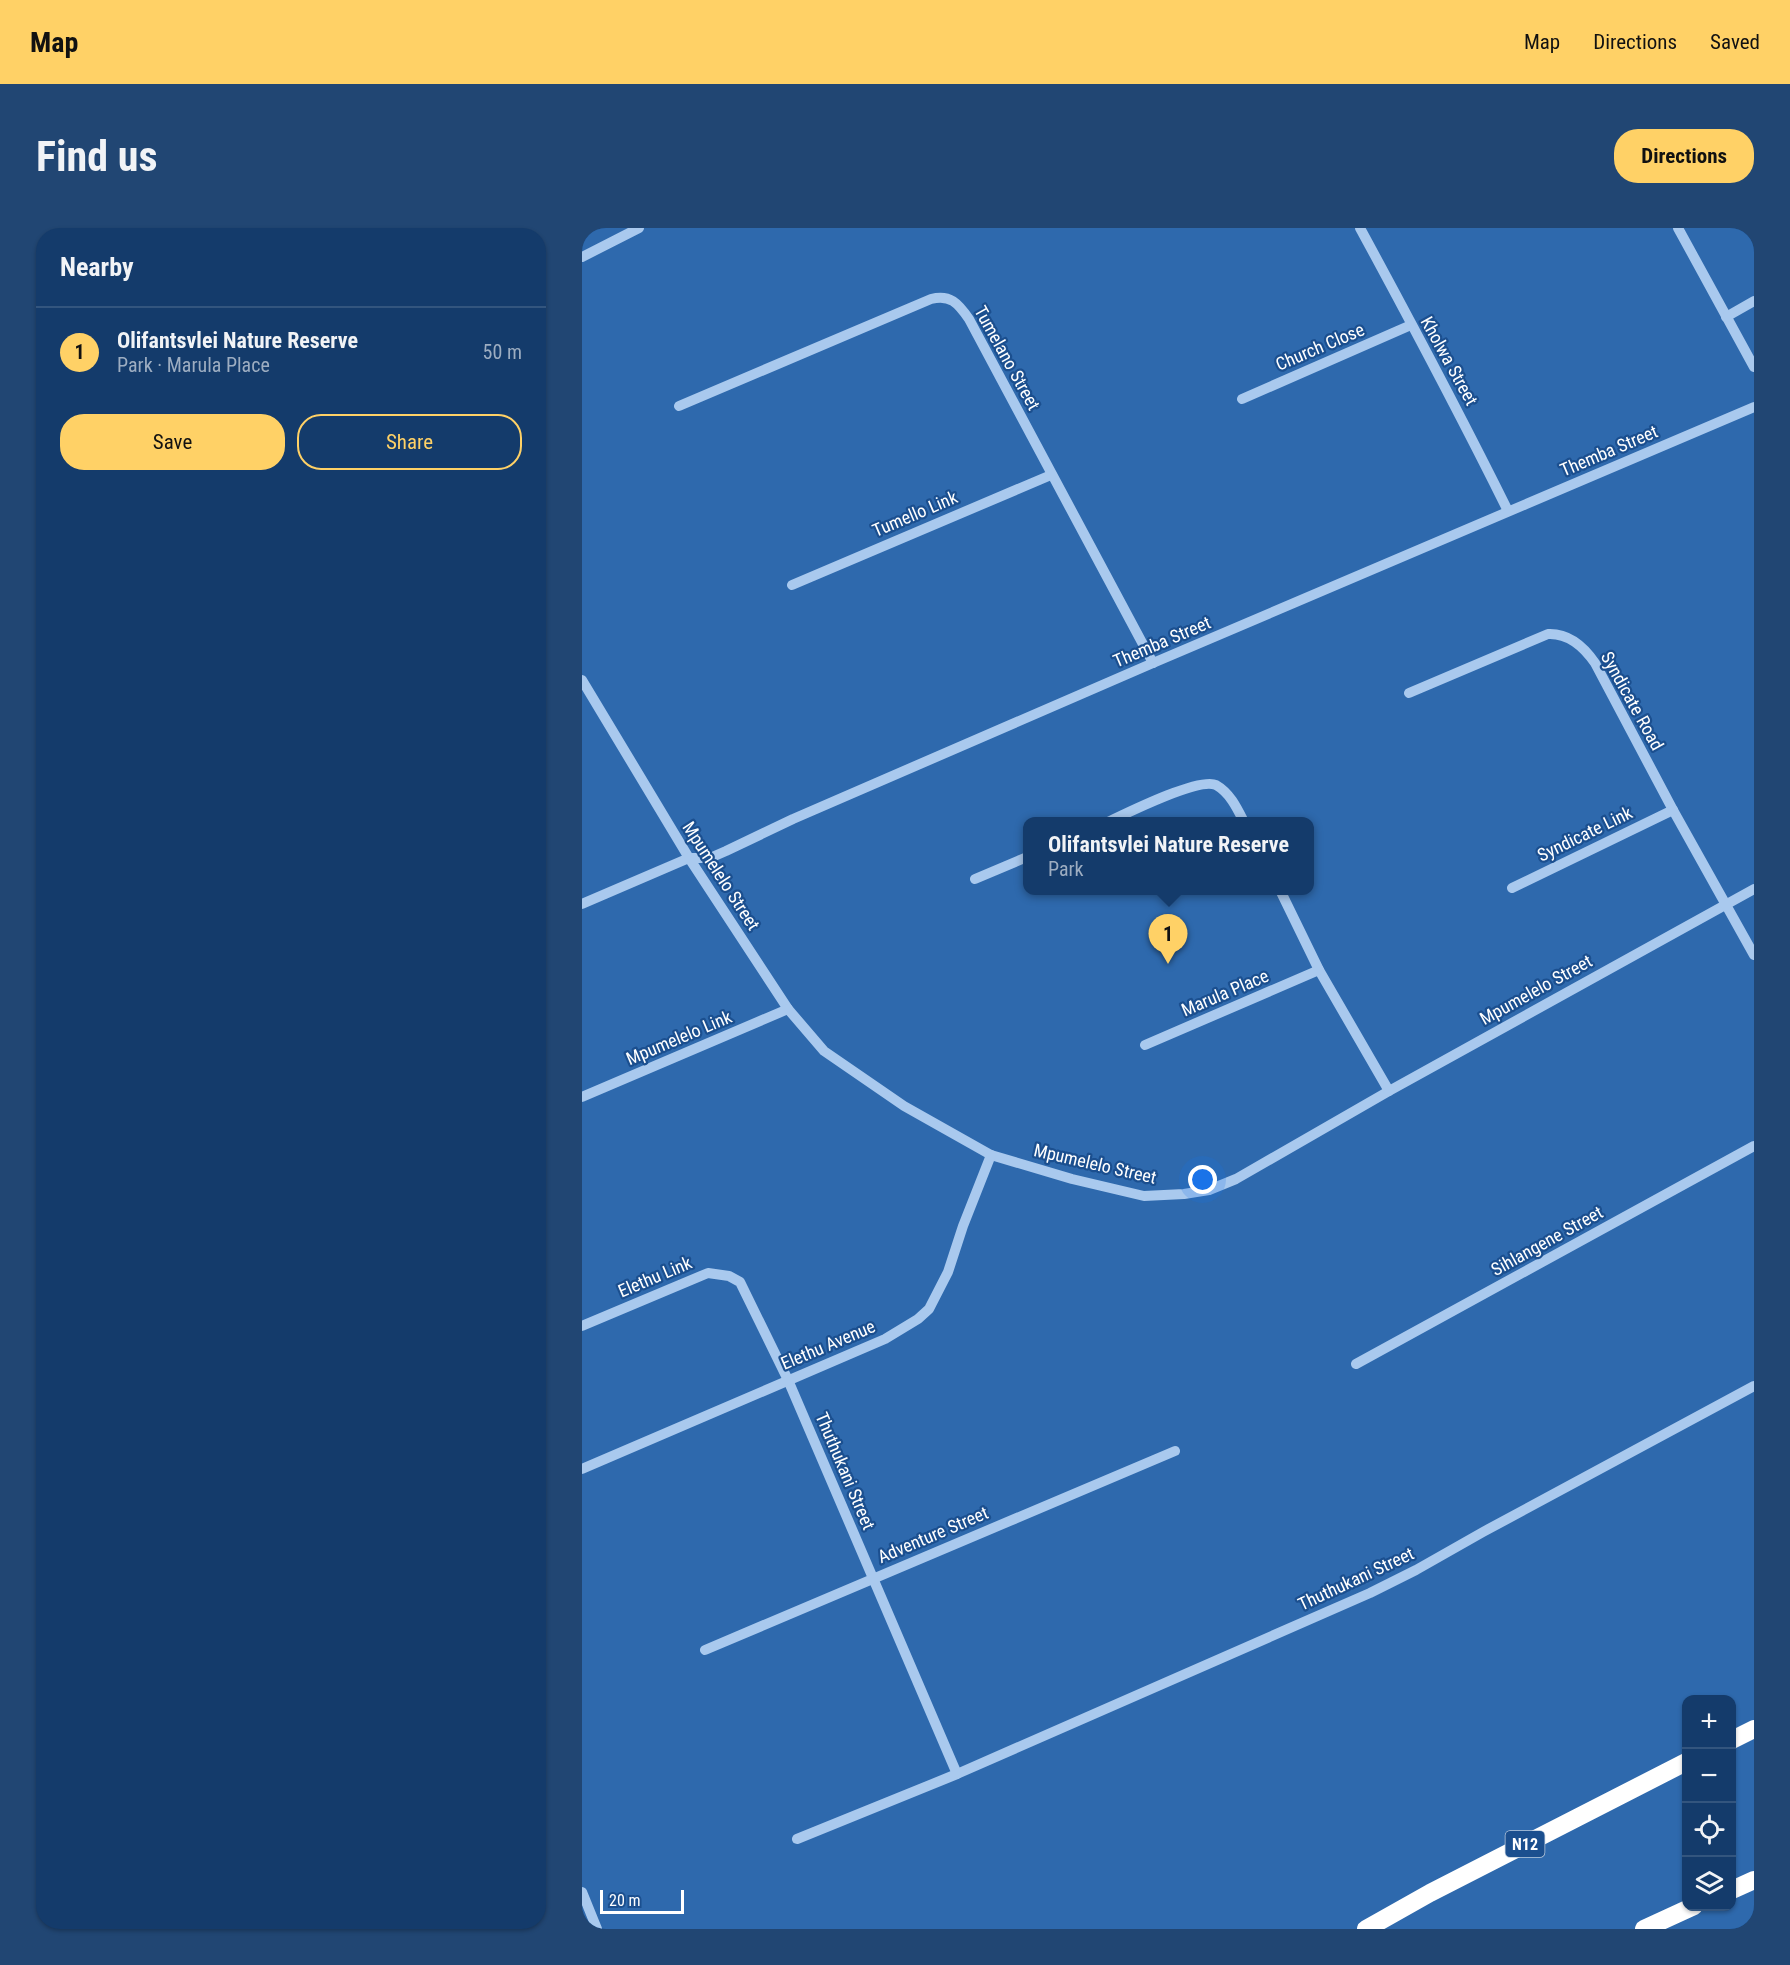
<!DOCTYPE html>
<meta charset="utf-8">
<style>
body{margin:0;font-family:"Roboto Condensed",sans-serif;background:#214673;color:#f1f3f6}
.controls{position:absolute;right:18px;bottom:18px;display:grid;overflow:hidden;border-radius:12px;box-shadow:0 2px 4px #0004}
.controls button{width:54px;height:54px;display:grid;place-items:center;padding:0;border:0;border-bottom:2px solid #33557e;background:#143b6b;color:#f1f3f6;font:30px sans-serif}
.scale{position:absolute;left:18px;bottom:15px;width:84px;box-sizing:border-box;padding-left:6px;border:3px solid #fff;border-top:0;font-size:16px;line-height:21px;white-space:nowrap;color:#fff;-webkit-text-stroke:4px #1b4f8f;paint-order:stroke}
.you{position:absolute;left:621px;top:952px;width:21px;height:21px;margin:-15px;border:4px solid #fff;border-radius:50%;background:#1a73e8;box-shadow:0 0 0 9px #1a73e833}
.badge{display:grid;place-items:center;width:39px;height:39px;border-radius:50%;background:#ffd166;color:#111;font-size:20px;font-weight:700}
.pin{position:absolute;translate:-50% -50px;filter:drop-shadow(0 2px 3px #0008)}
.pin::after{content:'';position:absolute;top:32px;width:21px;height:18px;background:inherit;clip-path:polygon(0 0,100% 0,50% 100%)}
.popup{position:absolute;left:441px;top:589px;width:291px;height:78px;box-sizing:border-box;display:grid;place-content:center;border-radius:12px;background:#143b6b;filter:drop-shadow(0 2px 4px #0005);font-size:20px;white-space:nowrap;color:#9dadc1}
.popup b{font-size:22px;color:#f1f3f6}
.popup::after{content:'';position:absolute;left:50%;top:100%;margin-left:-12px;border:12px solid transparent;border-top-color:#143b6b}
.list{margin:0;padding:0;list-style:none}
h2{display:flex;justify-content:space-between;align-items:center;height:78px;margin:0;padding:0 24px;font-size:26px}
h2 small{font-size:20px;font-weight:400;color:#9dadc1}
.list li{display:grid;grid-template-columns:39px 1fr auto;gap:18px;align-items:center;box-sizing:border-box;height:90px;padding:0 24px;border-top:2px solid #33557e}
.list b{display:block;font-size:22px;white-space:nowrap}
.list p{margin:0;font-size:20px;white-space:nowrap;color:#9dadc1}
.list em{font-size:20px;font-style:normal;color:#9dadc1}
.actions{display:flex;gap:12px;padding:18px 24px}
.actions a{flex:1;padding:14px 0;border:2px solid #ffd166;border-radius:24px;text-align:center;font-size:21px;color:#ffd166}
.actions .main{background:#ffd166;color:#111}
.icon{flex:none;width:33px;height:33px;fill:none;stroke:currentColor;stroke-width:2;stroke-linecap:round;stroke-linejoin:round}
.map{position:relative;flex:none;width:1172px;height:1701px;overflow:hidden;border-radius:24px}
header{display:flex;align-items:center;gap:36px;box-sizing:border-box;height:84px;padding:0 30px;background:#ffd166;color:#111}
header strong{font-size:28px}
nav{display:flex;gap:33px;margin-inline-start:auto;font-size:21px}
.intro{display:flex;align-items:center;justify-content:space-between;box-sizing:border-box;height:144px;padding:0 36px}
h1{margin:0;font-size:42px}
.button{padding:15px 27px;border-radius:24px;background:#ffd166;color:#111;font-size:21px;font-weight:700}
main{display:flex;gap:36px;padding:0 36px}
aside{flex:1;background:#143b6b;border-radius:24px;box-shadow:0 2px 4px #0004}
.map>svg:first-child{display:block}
</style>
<header>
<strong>Map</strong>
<nav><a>Map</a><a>Directions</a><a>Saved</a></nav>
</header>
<div class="intro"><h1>Find us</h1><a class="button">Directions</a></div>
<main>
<aside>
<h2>Nearby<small></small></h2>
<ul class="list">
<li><span class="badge">1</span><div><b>Olifantsvlei Nature Reserve</b><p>Park · Marula Place</p></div><em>50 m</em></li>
</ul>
<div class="actions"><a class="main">Save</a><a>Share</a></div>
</aside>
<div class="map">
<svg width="1172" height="1701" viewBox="0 0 1172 1701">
<rect width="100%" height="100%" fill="#1b4f8f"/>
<!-- green -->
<path fill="#2e69ad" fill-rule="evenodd" d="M0 0H1172V1701H0ZM445 594H727V662H445ZM1104 1472H1150V1678H1104Z"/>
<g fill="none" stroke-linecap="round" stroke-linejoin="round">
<!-- minor -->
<g stroke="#a9c9ee" stroke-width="10">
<path d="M778 0C829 94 879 188 926 283"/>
<polyline points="1096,0 1172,139"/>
<polyline points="0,29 57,0"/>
<polyline points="1144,89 1172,73"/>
<polyline points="660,171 829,97"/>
<path d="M97 178 349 71C368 66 376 75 387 91L571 435"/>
<polyline points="210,357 469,247"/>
<polyline points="0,452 107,630 206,781 242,823 322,878 409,927 490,951 562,968 602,966 627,962 654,951 807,863 1172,661"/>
<path d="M827 465 966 406C987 405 1002 419 1013 435L1091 582 1172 727"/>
<path d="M526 594C545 585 617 549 634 557 648 565 655 580 662 594"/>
<polyline points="393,651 445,629"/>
<polyline points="930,660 1091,582"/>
<polyline points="698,662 737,742 807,863"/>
<polyline points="0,676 107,630 128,630 144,623 211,591 571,435 1172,179"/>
<polyline points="563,817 737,742"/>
<polyline points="0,869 206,781"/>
<polyline points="0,1098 126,1045 147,1048 158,1054 206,1152 375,1546"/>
<polyline points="774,1136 1172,918"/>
<polyline points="0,1241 303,1111 336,1091 347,1081 366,1044 381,998 409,927"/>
<polyline points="123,1422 593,1223"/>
<polyline points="215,1611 375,1546 788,1365 834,1342 901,1304 1172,1158"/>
<polyline points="0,1664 15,1701"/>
</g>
<!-- highway -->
<g stroke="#fff" stroke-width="18">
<polyline points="1150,1512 1172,1501"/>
<polyline points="1150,1662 1172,1652"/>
<polyline points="784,1701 848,1665 1104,1534"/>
<polyline points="1062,1701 1112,1678"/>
</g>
</g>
<g text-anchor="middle" stroke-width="4.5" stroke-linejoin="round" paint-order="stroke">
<!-- shield labels -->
<rect fill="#1b4f8f" stroke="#bbcadd" stroke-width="1.5" x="923.5" y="1603" width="39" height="26" rx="4.5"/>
<g font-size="16" font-weight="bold" fill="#fff">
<text x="943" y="1622">N12</text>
</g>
<!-- street labels -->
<g font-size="18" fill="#fff" stroke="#1b4f8f">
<text transform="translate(738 119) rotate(-23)" y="6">Church Close</text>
<text transform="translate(425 130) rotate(61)" y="6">Tumelano Street</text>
<text transform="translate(867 133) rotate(61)" y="6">Kholwa Street</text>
<text transform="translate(1027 223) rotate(-23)" y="6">Themba Street</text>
<text transform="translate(333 286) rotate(-23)" y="6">Tumello Link</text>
<text transform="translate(580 414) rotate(-23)" y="6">Themba Street</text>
<text transform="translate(1050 473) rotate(61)" y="6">Syndicate Road</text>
<text transform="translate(1003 606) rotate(-26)" y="6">Syndicate Link</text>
<text transform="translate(139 648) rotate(57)" y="6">Mpumelelo Street</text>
<text transform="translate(954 762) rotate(-29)" y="6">Mpumelelo Street</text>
<text transform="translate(643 765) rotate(-23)" y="6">Marula Place</text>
<text transform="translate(97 810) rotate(-23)" y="6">Mpumelelo Link</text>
<text transform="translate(513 936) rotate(13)" y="6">Mpumelelo Street</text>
<text transform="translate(965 1013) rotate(-29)" y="6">Sihlangene Street</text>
<text transform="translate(73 1049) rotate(-23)" y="6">Elethu Link</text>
<text transform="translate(246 1117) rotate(-23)" y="6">Elethu Avenue</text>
<text transform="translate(263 1243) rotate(67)" y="6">Thuthukani Street</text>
<text transform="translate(351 1307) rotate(-23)" y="6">Adventure Street</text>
<text transform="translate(774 1351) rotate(-25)" y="6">Thuthukani Street</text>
</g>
</g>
</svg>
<div class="controls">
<button>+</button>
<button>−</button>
<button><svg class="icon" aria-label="locate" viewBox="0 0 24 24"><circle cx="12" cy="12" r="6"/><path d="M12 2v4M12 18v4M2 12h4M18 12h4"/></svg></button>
<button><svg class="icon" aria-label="layers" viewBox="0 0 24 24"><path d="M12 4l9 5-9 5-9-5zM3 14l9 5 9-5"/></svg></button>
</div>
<div class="scale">20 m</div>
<div class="you"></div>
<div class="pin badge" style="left:586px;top:736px">1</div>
<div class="popup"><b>Olifantsvlei Nature Reserve</b>Park</div>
</div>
</main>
